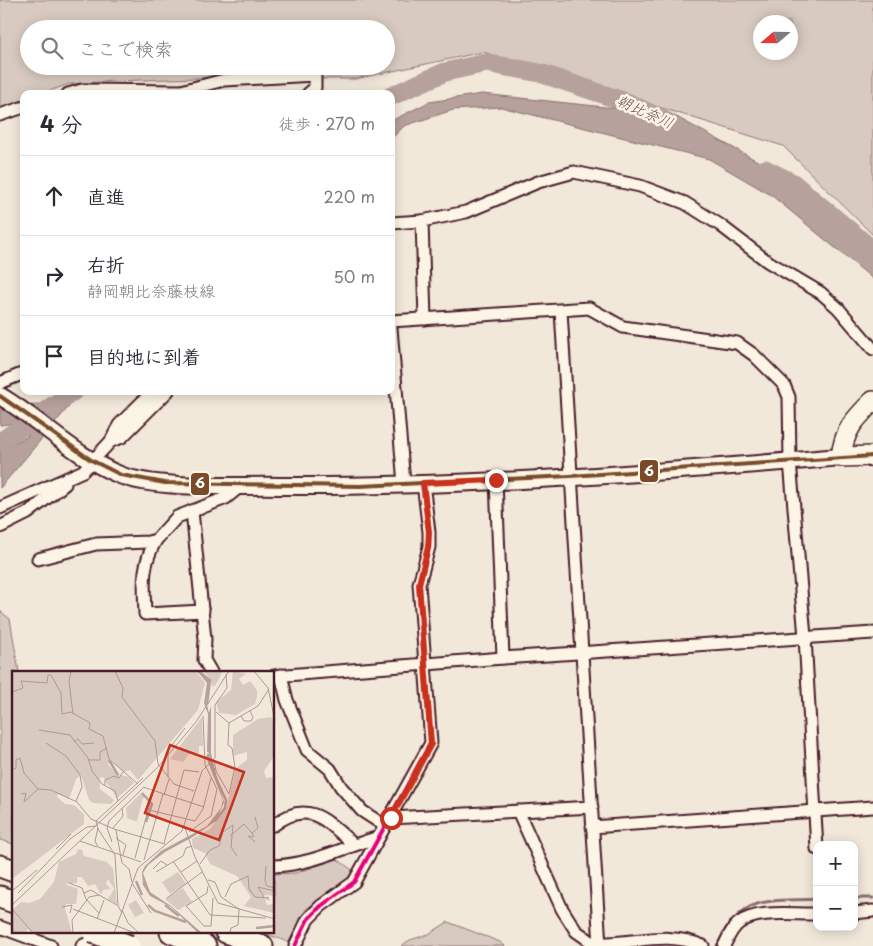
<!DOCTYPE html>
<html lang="ja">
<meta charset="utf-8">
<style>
body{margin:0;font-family:"Playpen Sans","Klee One",sans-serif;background:#f7f7f7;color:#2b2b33}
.controls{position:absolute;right:15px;bottom:15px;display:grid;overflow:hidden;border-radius:10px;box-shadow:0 2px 12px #0003}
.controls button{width:45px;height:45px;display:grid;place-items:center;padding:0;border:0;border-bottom:1px solid #e1e1e2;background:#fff;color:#2b2b33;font:25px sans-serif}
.compass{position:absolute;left:753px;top:15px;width:45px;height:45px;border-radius:50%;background:#fff;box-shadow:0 2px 12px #0003;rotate:250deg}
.stop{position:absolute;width:15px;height:15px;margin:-11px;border:4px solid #c8321e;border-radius:50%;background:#fff}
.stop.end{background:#c8321e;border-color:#fff;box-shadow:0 1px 5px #0008}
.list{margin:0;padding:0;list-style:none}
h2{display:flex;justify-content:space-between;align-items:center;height:65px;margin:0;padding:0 20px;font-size:21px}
h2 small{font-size:16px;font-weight:400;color:#7c7c81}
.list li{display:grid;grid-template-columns:32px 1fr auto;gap:15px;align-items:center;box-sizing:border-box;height:80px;padding:0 20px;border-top:1px solid #e1e1e2}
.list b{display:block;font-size:19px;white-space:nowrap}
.list p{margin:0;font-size:16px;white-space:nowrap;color:#7c7c81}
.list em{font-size:16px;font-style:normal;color:#7c7c81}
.icon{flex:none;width:28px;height:28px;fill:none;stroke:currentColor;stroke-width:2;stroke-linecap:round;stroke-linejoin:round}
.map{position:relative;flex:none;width:873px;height:946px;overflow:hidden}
.search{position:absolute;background:#fff;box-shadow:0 2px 12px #0003;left:20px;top:20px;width:375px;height:55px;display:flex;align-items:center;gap:12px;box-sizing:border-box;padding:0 18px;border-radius:28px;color:#7c7c81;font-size:19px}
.panel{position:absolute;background:#fff;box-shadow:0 2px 12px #0003;left:20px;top:90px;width:375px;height:305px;border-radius:10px}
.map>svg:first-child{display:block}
</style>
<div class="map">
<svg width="873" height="946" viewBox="0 0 873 946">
<rect width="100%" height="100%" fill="#f1e8da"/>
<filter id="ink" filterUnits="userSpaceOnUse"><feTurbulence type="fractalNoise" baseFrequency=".02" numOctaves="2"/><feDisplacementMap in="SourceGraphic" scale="10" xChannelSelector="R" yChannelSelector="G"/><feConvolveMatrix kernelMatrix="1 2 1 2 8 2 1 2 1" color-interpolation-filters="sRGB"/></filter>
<g filter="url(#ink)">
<!-- green -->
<g fill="#d8cac0" stroke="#917476" fill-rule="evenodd">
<path d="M0 0H873V235L783 146 483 52 355 79 198 78 115 81 69 84 41 94H24V100L0 108ZM760 22H790V52H760ZM29 29H386V66H29Z"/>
<polygon points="0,611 10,619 19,672 14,672 14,844 0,840"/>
<polygon points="337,859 355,872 346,881 306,909 290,943 262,932 274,932 274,874 296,873"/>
<polygon points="448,922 500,942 505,946 401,946 410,940 429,934"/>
</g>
<!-- water -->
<g fill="#b6a19c" stroke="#8b6d6f">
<polygon points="482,94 671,114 774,170 873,250 873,279 771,195 709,159 501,107 453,110 404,126 391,139 391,121 429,102"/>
<polygon points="63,391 87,391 77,397 0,488 0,451 28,436 16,423 0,425 0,405 40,404"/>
</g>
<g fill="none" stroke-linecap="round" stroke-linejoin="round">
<!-- stream -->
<g stroke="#8b6d6f" stroke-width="3">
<polyline points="854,898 873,898"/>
<path d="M717 946C743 894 764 902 817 899"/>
</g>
<!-- river -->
<g stroke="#b6a19c" stroke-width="19">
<polyline points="391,96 445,72 486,63 540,73 629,103 668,122"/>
<polyline points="765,169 793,183 873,250"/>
<polyline points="0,442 74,391"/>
</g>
<!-- street casing -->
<g stroke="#4a1f2b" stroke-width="15">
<g id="street">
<polyline points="68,94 82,90 181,91 224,80 315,75 315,88 308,94"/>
<polyline points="0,115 24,107"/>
<polyline points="422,221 425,319"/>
<polyline points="391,223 422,221 466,212 538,182 574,172 640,186 685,203 720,225 767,261 821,293 838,308 873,349"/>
<polyline points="561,311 600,946"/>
<polyline points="391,321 589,308 623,327 737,343 754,355 784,385 789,397 790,461 805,637 817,849"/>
<polyline points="391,328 404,484"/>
<polyline points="0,383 24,373"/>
<polyline points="111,441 122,437 168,391"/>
<polyline points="496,480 503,658"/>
<polyline points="0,508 83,471 111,441 119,425 153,391"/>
<polyline points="192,511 205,639 204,660 211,672"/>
<polyline points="0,527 28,513 65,484"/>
<path d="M156 540C141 566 144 585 145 614L203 611"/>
<polyline points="38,559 96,544 148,542 156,540 177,517 226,498 242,485"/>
<polyline points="281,675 287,700 307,750 330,769 341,787 362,811 385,826"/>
<polyline points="274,676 503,658 873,633"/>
<path d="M518 811 562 909 576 931 593 943C632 946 664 929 703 946"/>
<polyline points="391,818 592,807"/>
<path d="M274 825C308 798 327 821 354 845"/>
<polyline points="592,827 873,807"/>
<path d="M274 866C313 864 342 848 379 837"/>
<polyline points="854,913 873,911"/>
<polyline points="0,927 51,946"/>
<polyline points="82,946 104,935"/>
<polyline points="295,946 308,919 321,906 354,882 431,743 419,584 429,547 429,532 423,483"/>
<path d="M724 946C728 938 731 929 739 923 758 909 794 915 817 914"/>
</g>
</g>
<!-- secondary casing -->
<g stroke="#4a1f2b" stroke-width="20">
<path id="secondary" d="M0 396C41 420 75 457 120 475 158 490 237 485 280 486 467 487 655 473 841 457"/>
</g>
<!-- primary casing -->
<g stroke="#4a1f2b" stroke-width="22">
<path id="primary" d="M873 401C854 420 844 430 841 457L873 456"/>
</g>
<!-- highway casing -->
<g stroke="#4a1f2b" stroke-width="25">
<g id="highway">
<polyline points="0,866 14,871"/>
<polyline points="0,897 14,902"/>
<polyline points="171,932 205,946"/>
<polyline points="226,932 262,946"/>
</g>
</g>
<!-- street -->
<use href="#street" stroke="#fcf5e5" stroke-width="11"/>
<!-- secondary -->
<use href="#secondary" stroke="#fcf5e5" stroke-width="16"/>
<!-- primary -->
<use href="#primary" stroke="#fcf5e5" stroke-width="19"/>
<!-- highway -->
<use href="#highway" stroke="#fcf5e5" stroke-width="21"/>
<!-- highway-bridge casing -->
<g stroke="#4a1f2b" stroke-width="25" stroke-linecap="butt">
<polyline id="highway-bridge" points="93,932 129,946"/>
</g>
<!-- highway-bridge -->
<use href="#highway-bridge" stroke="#fcf5e5" stroke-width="21"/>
<!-- bus-1 casing -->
<g stroke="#fcf5e5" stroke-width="8">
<polyline id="bus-1" points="0,396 91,460 121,475 165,483 360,486 570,476 873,456"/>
</g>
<!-- bus-2 casing -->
<g stroke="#fcf5e5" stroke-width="8">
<polyline id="bus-2" points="295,946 308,919 321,906 354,882 431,743 419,584 429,547 429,532 423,483"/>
</g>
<!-- bus-1 -->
<use href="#bus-1" stroke="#7a4b2a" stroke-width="4"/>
<!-- bus-2 -->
<use href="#bus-2" stroke="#e5007d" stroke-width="4"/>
</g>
</g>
<g fill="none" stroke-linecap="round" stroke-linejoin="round" filter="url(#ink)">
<!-- route -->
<polyline stroke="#c8321e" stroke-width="6" points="391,818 431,744 419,584 428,547 429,532 423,483 496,480"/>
</g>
<g text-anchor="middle" stroke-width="5" stroke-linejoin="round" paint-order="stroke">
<!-- water labels -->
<g font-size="15" font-style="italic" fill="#704c53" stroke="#fcf5e5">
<text transform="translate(645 112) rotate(24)" y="5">朝比奈川</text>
</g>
</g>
<!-- overview -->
<g transform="translate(12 671)">
<rect width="262" height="262" fill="#f1e8da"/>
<path d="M0 0H184L193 12 186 39 126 109 118 99 112 101 99 89 96 93 105 103 117 106 122 112 105 127 91 106 88 107V118L102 129 99 133 81 132 77 129 69 104 64 108 57 128 46 123 45 126 53 133 62 134 72 143V153L0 208ZM191 0H211L203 15H200L198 7ZM221 0 234 3 227 8 231 14 238 10 245 19V26L243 33 224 44 207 42 204 31 219 19ZM190 46 191 75H187V82L177 83 171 91 158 88ZM259 46 262 51V85L252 100 254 107 262 106 263 225 255 224 258 230 254 229 255 223 252 225 255 234 262 233V242L232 235 239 226 225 205 198 193 193 182 181 177 180 168 198 158 214 137 224 97 235 89V81L221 85V64L246 48ZM129 122 134 127H131L125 150H122L115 147 114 137ZM66 178 70 179 72 185 95 191 101 198 105 233 96 228 102 218 96 208 94 213 99 218 91 219 89 224 83 213 76 215 70 206H65V212L53 213 66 218 64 233H54L53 237 60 262H23L15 258 14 262H0V239L9 231 17 232 28 228 42 211 47 191 64 183ZM166 201 174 213 158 223 150 211ZM171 217 180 231 166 239 153 228ZM124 229 132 242 123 246 116 234Z" fill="#d8cac0"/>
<path d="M185 0H189L198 10 194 30 197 42 199 35V80L195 81 196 43 192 32 195 12ZM198 81 212 131 204 150 181 166 153 181 136 194 131 202 138 221 159 235 190 262H186L159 236 138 225 131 214 130 201 133 195 149 180 195 155 209 137 211 129 194 86 196 82 199 90Z" fill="#b6a19c"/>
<path fill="none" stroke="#b6a19c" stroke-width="2.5" d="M186 0 198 9 195 33M197 78 202 103 214 129 213 137 203 150M97 89 106 104M130 122 140 133 134 151M124 210 130 224M136 234 143 240 174 251M153 234 167 245M244 257 263 255"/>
<path fill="none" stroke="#ae9894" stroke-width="1" d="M59 0 57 10 61 43M103 0 111 17 110 26 143 70 146 93 162 113 182 120M242 0 256 17 263 50M0 21 11 17 9 10 35 12 36 4H39L49 22 50 43 59 41 78 52 77 58 91 65 97 88 126 113M204 41 217 52M229 45 232 50H239L241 46 238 40M27 59 58 64 76 87 80 100 90 113 103 120 106 130M62 71 66 68 70 73 82 72M34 72 54 85 68 104 70 116 64 130M77 89H88V81L95 77M202 89 204 100 217 123 223 96 220 77 216 74 217 52 246 35 257 18M0 99 4 97V89L8 87 12 102 26 118 39 119 65 131 79 148 102 158 153 173M156 106V79L173 57M93 114V109L102 105 107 107 111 101M131 116 192 136M9 123 14 122 12 131 26 118M152 124 157 108M137 139 183 150 191 138 199 107M172 154 183 186 206 232 263 248M86 157 83 170 86 176 129 191M101 157 111 145 110 137M104 159 110 192 117 198 120 211M177 161 199 145 205 118 193 94 191 45M218 165 232 153 240 162M104 167 114 174 111 184M68 170 85 176M100 171 95 157 97 150 131 117M243 171 236 165 242 166 240 162 246 157 243 146M152 172 172 99 187 101M44 178 59 163M123 187 141 121M132 189 151 123M161 190 198 244 254 247M188 193 198 179 207 175 211 161 221 154 219 176 225 185M254 195 253 210 255 215 263 217M141 198 149 190 155 194M144 201 171 185 174 177 180 175M169 201 185 190M196 209 203 211 209 226 227 238 226 254 219 257 218 262M57 212 70 217 74 228 87 242M120 212 139 242M196 215 195 222 174 235 192 255H199L201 227M0 220 25 199M6 222 58 168 75 156 84 155M72 222 79 219 87 224M213 226 219 213 236 205 237 218 243 226 257 227M252 226 246 216 263 220M155 227 190 201M0 234 145 97 184 51 217 0M50 236 60 234 58 242M0 238 21 262M61 238 123 262M110 239 116 252 127 262M110 242 106 235 103 184 86 158 84 150 131 107M85 248 92 229M61 262 60 249 77 226 87 224 105 234M102 262 126 197 170 160 190 100 203 87V34L215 17 214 3"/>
<path fill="#c8321e" fill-opacity="0.15" stroke="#c8321e" stroke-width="2.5" d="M158 74 232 101 207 169 133 142Z"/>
<rect width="262" height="262" fill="none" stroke="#4a1f2b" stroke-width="2.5"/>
</g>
<g stroke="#fcf5e5" stroke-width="2">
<rect x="639" y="459" width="20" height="24" rx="5" fill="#7a4b2a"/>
<rect x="190" y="472" width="20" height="24" rx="5" fill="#7a4b2a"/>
</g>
<g font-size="14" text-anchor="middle" font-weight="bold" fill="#fff">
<text x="649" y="476">6</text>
<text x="200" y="488">6</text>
</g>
</svg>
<div class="controls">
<button>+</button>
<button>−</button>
</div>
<svg class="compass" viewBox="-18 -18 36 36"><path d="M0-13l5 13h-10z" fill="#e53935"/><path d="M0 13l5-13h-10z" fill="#7c7c81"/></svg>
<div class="stop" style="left:391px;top:818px"></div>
<div class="stop end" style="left:496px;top:480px"></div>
<div class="search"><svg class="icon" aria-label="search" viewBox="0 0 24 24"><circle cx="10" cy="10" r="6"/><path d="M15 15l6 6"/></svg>ここで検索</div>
<section class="panel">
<h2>4 分<small>徒歩 · 270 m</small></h2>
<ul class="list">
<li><svg class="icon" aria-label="ahead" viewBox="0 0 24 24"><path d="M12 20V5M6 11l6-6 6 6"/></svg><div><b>直進</b></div><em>220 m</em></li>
<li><svg class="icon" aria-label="right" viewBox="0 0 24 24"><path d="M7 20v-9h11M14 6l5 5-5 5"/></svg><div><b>右折</b><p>静岡朝比奈藤枝線</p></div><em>50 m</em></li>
<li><svg class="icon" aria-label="arrive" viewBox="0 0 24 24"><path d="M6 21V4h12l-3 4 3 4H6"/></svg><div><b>目的地に到着</b></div></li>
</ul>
</section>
</div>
